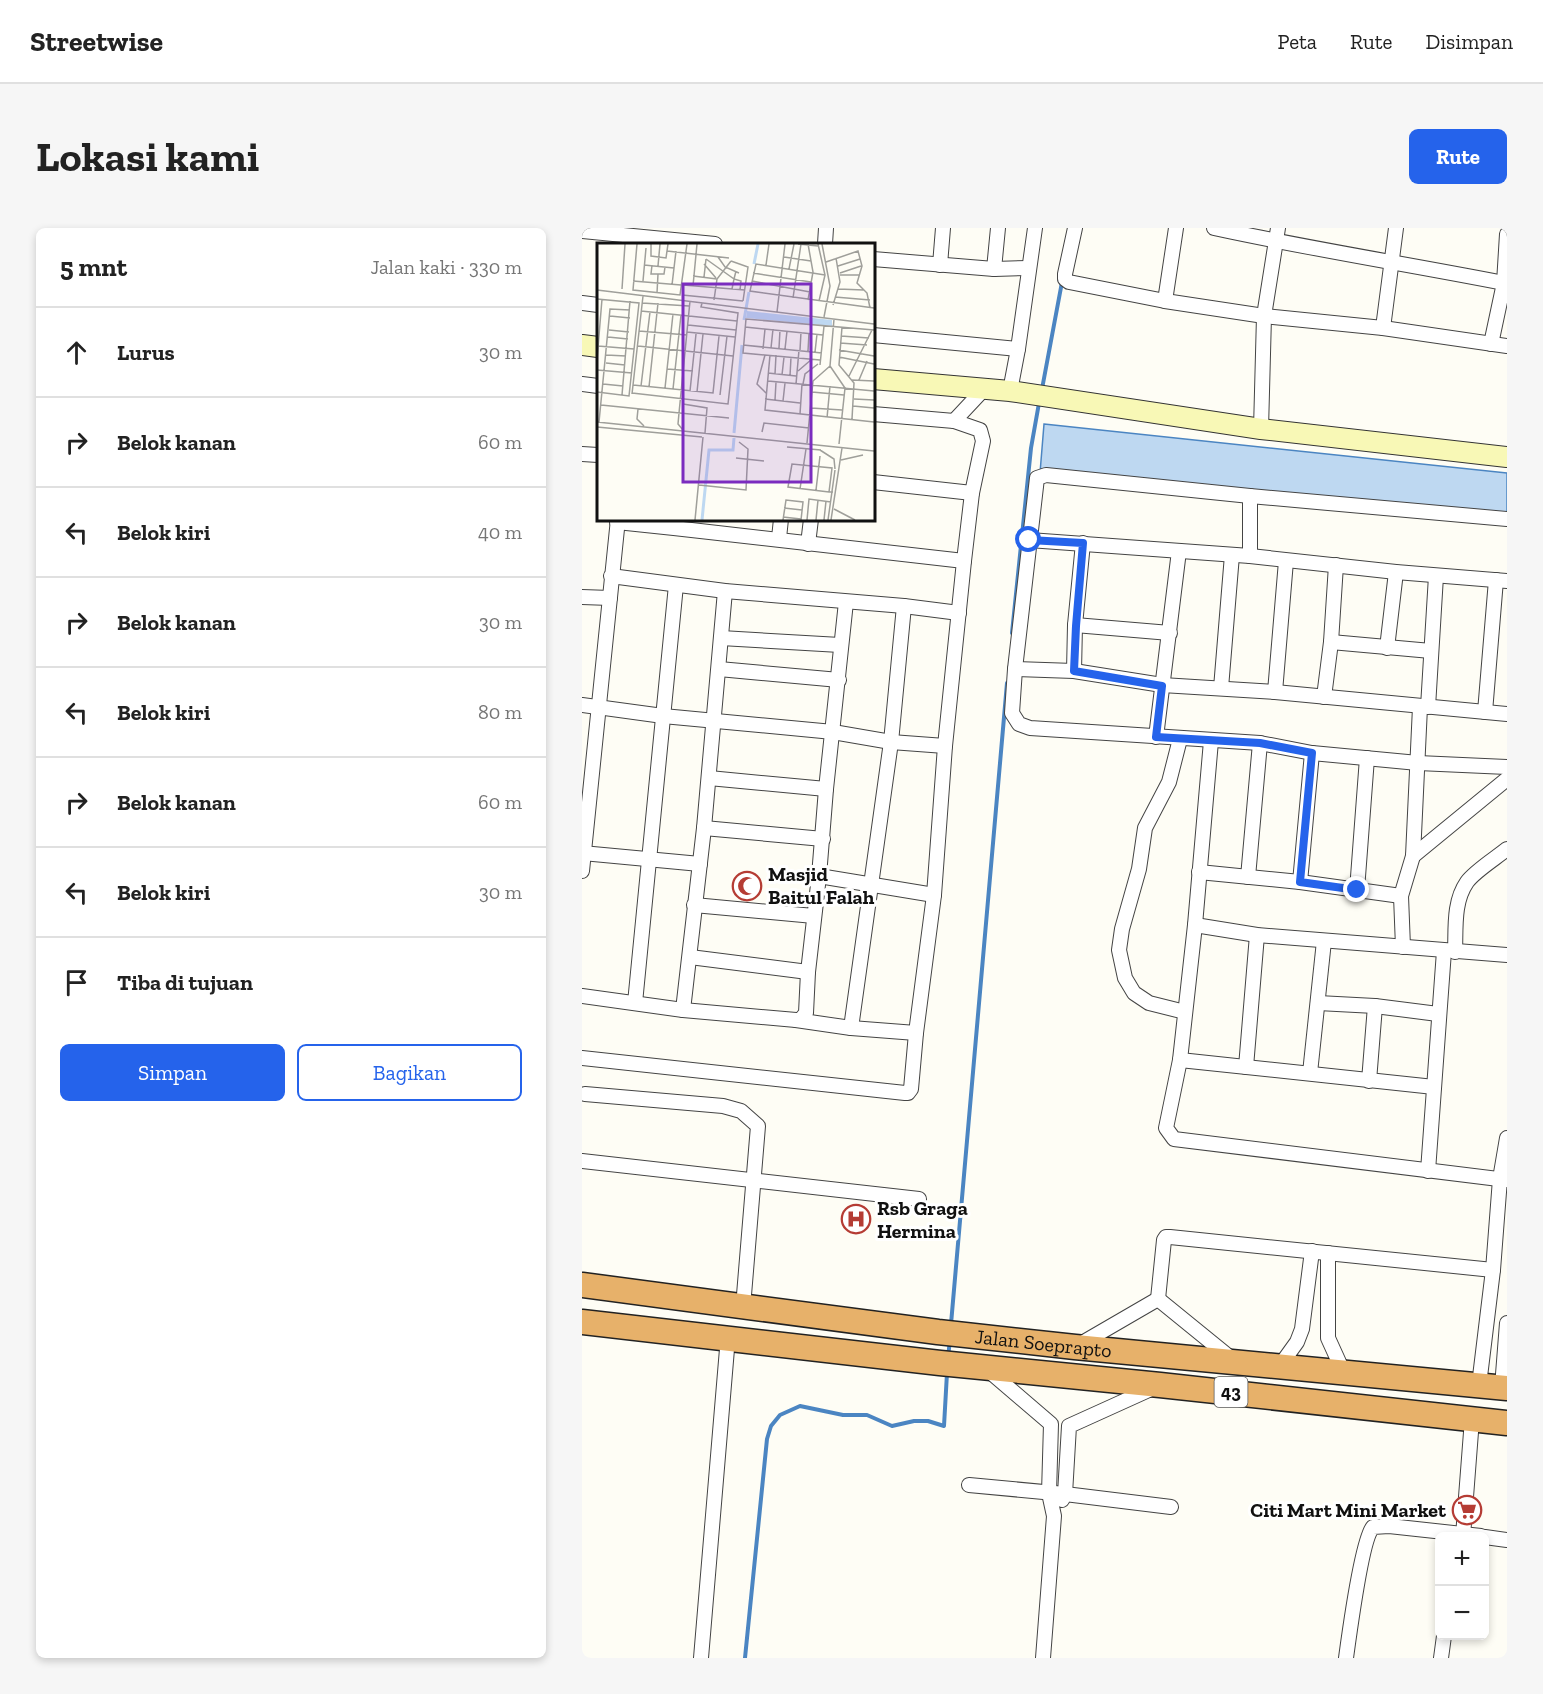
<!DOCTYPE html>
<html lang="id">
<meta charset="utf-8">
<style>
body{margin:0;font-family:"Zilla Slab",serif;background:#f6f6f6;color:#222}
.controls{position:absolute;right:18px;bottom:18px;display:grid;overflow:hidden;border-radius:9px;box-shadow:0 3px 9px #0003}
.controls button{width:54px;height:54px;display:grid;place-items:center;padding:0;border:0;border-bottom:2px solid #e0e0e0;background:#fff;color:#222;font:30px sans-serif}
.stop{position:absolute;width:18px;height:18px;margin:-14px;border:4px solid #2563eb;border-radius:50%;background:#fff}
.stop.end{background:#2563eb;border-color:#fff;box-shadow:0 2px 6px #0008}
.list{margin:0;padding:0;list-style:none}
h2{display:flex;justify-content:space-between;align-items:center;height:78px;margin:0;padding:0 24px;font-size:26px}
h2 small{font-size:20px;font-weight:400;color:#767676}
.list li{display:grid;grid-template-columns:39px 1fr auto;gap:18px;align-items:center;box-sizing:border-box;height:90px;padding:0 24px;border-top:2px solid #e0e0e0}
.list b{display:block;font-size:22px;white-space:nowrap}
.list em{font-size:20px;font-style:normal;color:#767676}
.actions{display:flex;gap:12px;padding:18px 24px}
.actions a{flex:1;padding:14px 0;border:2px solid #2563eb;border-radius:9px;text-align:center;font-size:21px;color:#2563eb}
.actions .main{background:#2563eb;color:#fff}
.icon{flex:none;width:33px;height:33px;fill:none;stroke:currentColor;stroke-width:2;stroke-linecap:round;stroke-linejoin:round}
.map{position:relative;flex:none;width:925px;height:1430px;overflow:hidden;border-radius:9px}
header{display:flex;align-items:center;gap:36px;box-sizing:border-box;height:84px;padding:0 30px;background:#fff;border-bottom:2px solid #e0e0e0}
header strong{font-size:28px}
nav{display:flex;gap:33px;margin-inline-start:auto;font-size:21px}
.intro{display:flex;align-items:center;justify-content:space-between;box-sizing:border-box;height:144px;padding:0 36px}
h1{margin:0;font-size:42px}
.button{padding:15px 27px;border-radius:9px;background:#2563eb;color:#fff;font-size:21px;font-weight:700}
main{display:flex;gap:36px;padding:0 36px}
aside{flex:1;background:#fff;border-radius:9px;box-shadow:0 3px 9px #0003}
.map>svg:first-child{display:block}
</style>
<header>
<strong>Streetwise</strong>
<nav><a>Peta</a><a>Rute</a><a>Disimpan</a></nav>
</header>
<div class="intro"><h1>Lokasi kami</h1><a class="button">Rute</a></div>
<main>
<aside>
<h2>5 mnt<small>Jalan kaki · 330 m</small></h2>
<ul class="list">
<li><svg class="icon" aria-label="ahead" viewBox="0 0 24 24"><path d="M12 20V5M6 11l6-6 6 6"/></svg><div><b>Lurus</b></div><em>30 m</em></li>
<li><svg class="icon" aria-label="right" viewBox="0 0 24 24"><path d="M7 20v-9h11M14 6l5 5-5 5"/></svg><div><b>Belok kanan</b></div><em>60 m</em></li>
<li><svg class="icon" aria-label="left" viewBox="0 0 24 24"><path d="M17 20v-9H6M10 6l-5 5 5 5"/></svg><div><b>Belok kiri</b></div><em>40 m</em></li>
<li><svg class="icon" aria-label="right" viewBox="0 0 24 24"><path d="M7 20v-9h11M14 6l5 5-5 5"/></svg><div><b>Belok kanan</b></div><em>30 m</em></li>
<li><svg class="icon" aria-label="left" viewBox="0 0 24 24"><path d="M17 20v-9H6M10 6l-5 5 5 5"/></svg><div><b>Belok kiri</b></div><em>80 m</em></li>
<li><svg class="icon" aria-label="right" viewBox="0 0 24 24"><path d="M7 20v-9h11M14 6l5 5-5 5"/></svg><div><b>Belok kanan</b></div><em>60 m</em></li>
<li><svg class="icon" aria-label="left" viewBox="0 0 24 24"><path d="M17 20v-9H6M10 6l-5 5 5 5"/></svg><div><b>Belok kiri</b></div><em>30 m</em></li>
<li><svg class="icon" aria-label="arrive" viewBox="0 0 24 24"><path d="M6 21V4h12l-3 4 3 4H6"/></svg><div><b>Tiba di tujuan</b></div></li>
</ul>
<div class="actions"><a class="main">Simpan</a><a>Bagikan</a></div>
</aside>
<div class="map">
<svg width="925" height="1430" viewBox="0 0 925 1430">
<rect width="100%" height="100%" fill="#fefdf5"/>
<!-- water -->
<polygon fill="#bed8f1" stroke="#4b85c2" stroke-width="1.5" points="462,196 925,245 925,286 458,245"/>
<g fill="none" stroke-linecap="round" stroke-linejoin="round">
<!-- stream -->
<g stroke="#4b85c2" stroke-width="4">
<polyline points="460,161 480,54"/>
<polyline points="430,405 449,220 457,175"/>
<polyline points="369,1096 425,455"/>
<polyline points="366,1129 368,1112"/>
<polyline points="163,1430 185,1211 189,1198 198,1187 218,1178 261,1187 285,1187 310,1198 332,1193 346,1193 362,1198 365,1145"/>
</g>
<!-- street casing -->
<g stroke="#444" stroke-width="16">
<g id="street">
<polyline points="493,0 483,46 483,51 487,54 583,73 682,88 801,100 925,118"/>
<path d="M632 0C728 21 825 36 922 55"/>
<polyline points="0,3 133,16"/>
<polyline points="243,16 244,0"/>
<polyline points="291,31 412,41 447,40"/>
<polyline points="358,37 361,0"/>
<polyline points="412,41 416,0"/>
<polyline points="583,73 594,0"/>
<polyline points="0,75 16,77"/>
<polyline points="801,100 814,0"/>
<polyline points="291,107 436,121"/>
<polyline points="909,116 922,55 925,6"/>
<polyline points="0,156 16,158"/>
<polyline points="428,163 436,121 453,0"/>
<polyline points="372,193 402,161"/>
<polyline points="679,201 682,88 696,0"/>
<polyline points="0,226 16,227"/>
<polyline points="291,254 390,265"/>
<polyline points="668,268 668,328"/>
<polyline points="925,291 668,268 464,247 455,250 433,441 430,485 437,496 448,500 678,515 730,525 836,535 925,539"/>
<path d="M35 294C151 306 267 320 382 333"/>
<polyline points="197,310 199,291"/>
<polyline points="447,312 668,328 814,344 925,353"/>
<polyline points="226,316 229,291"/>
<polyline points="29,348 143,363 322,378 377,385"/>
<polyline points="0,369 28,370"/>
<polyline points="493,397 588,405"/>
<polyline points="139,410 258,417"/>
<polyline points="749,414 849,423"/>
<polyline points="805,420 814,344"/>
<polyline points="137,441 257,452"/>
<polyline points="433,441 492,443 580,457 693,464 925,486"/>
<polyline points="492,443 493,397 501,315"/>
<polyline points="639,460 650,327"/>
<polyline points="693,464 704,333"/>
<polyline points="742,469 749,414 754,337"/>
<polyline points="0,477 81,488 251,504 309,514 363,518"/>
<polyline points="846,479 854,348"/>
<polyline points="903,484 914,352"/>
<polyline points="574,509 597,323"/>
<polyline points="598,511 587,554 563,600 557,641 540,701 537,722 543,750 552,765 567,775 603,784"/>
<polyline points="629,513 613,697 598,832 584,900 592,911 925,952"/>
<polyline points="127,550 244,561"/>
<polyline points="122,600 241,611"/>
<polyline points="0,625 118,636"/>
<polyline points="831,628 925,551"/>
<polyline points="0,643 36,291"/>
<polyline points="617,644 718,654 819,668"/>
<polyline points="237,648 352,667"/>
<polyline points="666,649 678,515"/>
<polyline points="718,654 730,525"/>
<polyline points="775,662 785,530"/>
<polyline points="112,677 232,688"/>
<polyline points="613,697 675,707 925,727"/>
<polyline points="821,719 819,668 831,628 838,479"/>
<path d="M873 724C874 701 871 674 885 654 893 643 914 630 925 621"/>
<polyline points="108,729 226,744"/>
<polyline points="0,768 101,782 214,792 219,791 224,785 226,744 237,648 244,561 264,374"/>
<polyline points="53,775 94,357"/>
<polyline points="736,775 793,778 856,786"/>
<polyline points="101,782 122,600 143,363"/>
<polyline points="214,792 269,800 334,805"/>
<polyline points="269,800 309,514 322,378"/>
<polyline points="0,830 323,865 326,865 329,861 334,805 352,667 363,518 382,333 390,265 401,213 398,202 372,193 291,186"/>
<polyline points="598,832 852,859"/>
<polyline points="664,839 675,707"/>
<polyline points="728,845 742,713"/>
<polyline points="787,853 793,778"/>
<polyline points="3,866 141,878 159,883 176,898 161,1079"/>
<polyline points="0,933 337,971"/>
<polyline points="846,943 862,723"/>
<polyline points="746,1025 746,1110 761,1143"/>
<polyline points="576,1071 582,1012 584,1009 588,1009 911,1042"/>
<polyline points="576,1071 651,1132"/>
<polyline points="495,1118 576,1071"/>
<polyline points="697,1139 715,1114 720,1101 730,1023"/>
<polyline points="407,1143 469,1196 467,1265 472,1288 461,1430"/>
<polyline points="897,1157 911,1042 918,951 925,910"/>
<polyline points="920,1159 925,1095"/>
<polyline points="387,1257 483,1266 589,1279"/>
<polyline points="480,1272 483,1266 487,1198 571,1160"/>
<polyline points="881,1308 890,1191"/>
<polyline points="903,1309 925,1312"/>
<polyline points="119,1430 146,1109"/>
<path d="M764 1430C767 1408 780 1310 791 1299L807 1298 899 1308"/>
<polyline points="859,1430 862,1408"/>
</g>
</g>
<!-- secondary casing -->
<g stroke="#333" stroke-width="22">
<g id="secondary">
<polyline points="0,117 16,119"/>
<polyline points="291,151 428,163 679,201 925,229"/>
</g>
</g>
<!-- highway casing -->
<g stroke="#222" stroke-width="27">
<g id="highway">
<path id="s1" d="M0 1057 356 1104 493 1119 925 1160"/>
<polyline points="0,1094 358,1135 578,1157 925,1195"/>
</g>
</g>
<!-- street -->
<use href="#street" stroke="#fff" stroke-width="14"/>
<!-- secondary -->
<use href="#secondary" stroke="#f8f8b6" stroke-width="20"/>
<!-- highway -->
<use href="#highway" stroke="#e7b16a" stroke-width="24"/>
</g>
<g fill="none" stroke-linecap="round" stroke-linejoin="round">
<!-- route -->
<polyline stroke="#2563eb" stroke-width="8" points="447,312 501,315 494,398 492,443 580,458 574,509 678,515 730,525 718,654 775,662"/>
</g>
<!-- icons -->
<defs>
<g id="mosque-ring" transform="scale(1.5)"><circle r="9.5" fill="#fff" stroke="#b53c34" stroke-width="1.5"/><path d="M3.5-4.9A6 6 0 1 0 3.5 4.9A5 5 0 1 1 3.5-4.9Z" fill="#b53c34"/></g>
<g id="hospital-ring" transform="scale(1.5)"><circle r="9.5" fill="#fff" stroke="#b53c34" stroke-width="1.5"/><path d="M-5-5h3v3.5h4V-5h3V5h-3V1.5h-4V5h-3Z" fill="#b53c34"/></g>
<g id="supermarket-ring" transform="scale(1.5)"><circle r="9.5" fill="#fff" stroke="#b53c34" stroke-width="1.5"/><path d="M-6-5.5h2.5l.6 2H6L4.5 2H-2.5L-4.4-4H-6ZM-1.5 3.2a1.3 1.3 0 1 0 .1 0ZM3 3.2a1.3 1.3 0 1 0 .1 0Z" fill="#b53c34"/></g>
</defs>
<g fill-rule="evenodd">
<use href="#mosque-ring" x="165" y="658"/>
<use href="#hospital-ring" x="274" y="991"/>
<use href="#supermarket-ring" x="885" y="1282"/>
</g>
<g text-anchor="middle" stroke-width="6" stroke-linejoin="round" paint-order="stroke">
<!-- shield labels -->
<rect fill="#fff" stroke="#585858" stroke-width="1.5" x="632.5" y="1149" width="33" height="30" rx="4.5"/>
<g font-size="18" font-weight="bold" fill="#111">
<text x="649" y="1170">43</text>
</g>
<!-- poi labels -->
<g font-size="20" font-weight="bold" fill="#111" stroke="#fff" text-anchor="start">
<text x="186" y="653">Masjid<tspan x="186" dy="23">Baitul Falah</tspan></text>
<text x="295" y="987">Rsb Graga<tspan x="295" dy="23">Hermina</tspan></text>
<text x="864" y="1289" text-anchor="end">Citi Mart Mini Market</text>
</g>
<!-- street labels -->
<g font-size="20" fill="#111" stroke="#fff">
<text dy="7" stroke="none"><textPath href="#s1" startOffset="465">Jalan Soeprapto</textPath></text>
</g>
</g>
<!-- overview -->
<g transform="translate(15 15)">
<rect width="278" height="278" fill="#fefdf5"/>
<path d="M150 68 235 77V83L149 75Z" fill="#bed8f1"/>
<path fill="none" stroke="#bed8f1" stroke-width="3" d="M157 21 161 1M147 77 152 49M137 190 145 102M105 277 112 207H136L137 195"/>
<path fill="none" stroke="#9f9f9a" stroke-width="1.5" d="M40 1 36 47 83 52 90 1M54 1V13L69 15 71 1M201 1 221 3M211 1 216 29 211 57M221 1 228 32 222 58M225 1 233 43 227 74M70 8 132 15M121 14 128 24 142 30M187 14 214 18M109 16 137 36 135 46M134 18 151 24 146 58M229 19 261 8 265 23 260 40 270 50 273 65M107 21 119 35M47 22 77 25M55 22 54 31H67L68 24M169 22 172 1M61 23 63 1M241 23 263 16M192 26 197 1M139 28 137 36 144 38 143 47M156 30 214 39M243 30 264 23M228 32 159 21 153 48 277 65M243 32H262M96 33 120 36M107 34 109 16M36 38 84 42M46 38 49 5M155 38 213 49M75 42 79 8M86 42 148 47M96 43 100 1M25 46 28 1M241 46 267 47M0 47 277 81M60 50 61 31M85 52 146 58M238 54 273 57M196 55 204 1M0 56 42 60 32 153 0 149M117 57 120 36 134 18M45 60 92 63M236 62 243 39 239 15M44 68 140 78M180 69 188 1M13 73 33 75M237 76 233 123 248 145 242 201M91 82 139 87M148 84 226 92M245 84 242 122 257 140 255 176M12 87 32 89M42 88 90 92M90 89 138 94M244 93 272 95M11 94 31 96M243 100 270 102M146 102 225 110M1 103 37 106M41 103 136 113M174 105 176 86M182 105 183 87M166 106 168 86M188 106 190 88M203 107 204 89M242 107 277 113M211 108 212 90M218 109 220 91M9 112 29 113M168 112 160 141 169 150M173 112 168 167 277 179M242 114 277 121M0 117 5 56M223 117 146 110 149 76 277 87M9 120 28 122M223 122 227 83M70 126 96 128M0 127 35 130M201 128 215 116M171 130 199 133M178 131 179 112M185 132 187 114M193 133 194 114M252 133 275 87M255 137 277 138M262 137 270 118M171 138 277 148M6 141 26 143M199 141 202 107M206 141 208 131 221 121M36 142 116 150 122 93M44 143 53 69M52 144 61 60M68 145 76 71M76 146 84 72M93 148 99 91M100 149 106 91M215 149 247 152M35 150 131 161 141 70 104 64 105 60M35 151 46 53M25 152 33 58M123 152 130 93M168 156 203 160M257 156 277 157M178 157 179 139M186 158 188 140M86 161 110 165 108 190M4 162 132 175M256 163 277 165M214 165 245 167M41 166 40 176 47 183M203 171 205 141M230 175 233 143M0 179 277 208M2 179 13 66 33 67M0 184 105 194M86 187 81 181 82 170 93 58M165 189 167 180 212 185M210 200 216 138 233 123M190 204 224 207M223 207 237 216 238 226M139 215 167 218M244 217 266 212M102 242 149 247 151 206 142 199M203 246 209 206M219 247 223 213M232 249 235 225 195 221 191 244 232 249H236M187 265 205 267M237 266 258 277M186 274 204 276M98 277 106 194M186 277 189 257 206 259 204 277M210 277 212 256 234 259M219 277 221 257M227 277 229 258M231 277 238 227M234 277 245 205"/>
<path fill="#7b2cbf" fill-opacity="0.15" stroke="#7b2cbf" stroke-width="3" d="M86 41H214V239H86Z"/>
<rect width="278" height="278" fill="none" stroke="#111" stroke-width="3"/>
</g>
</svg>
<div class="controls">
<button>+</button>
<button>−</button>
</div>
<div class="stop" style="left:447px;top:312px"></div>
<div class="stop end" style="left:775px;top:662px"></div>
</div>
</main>
